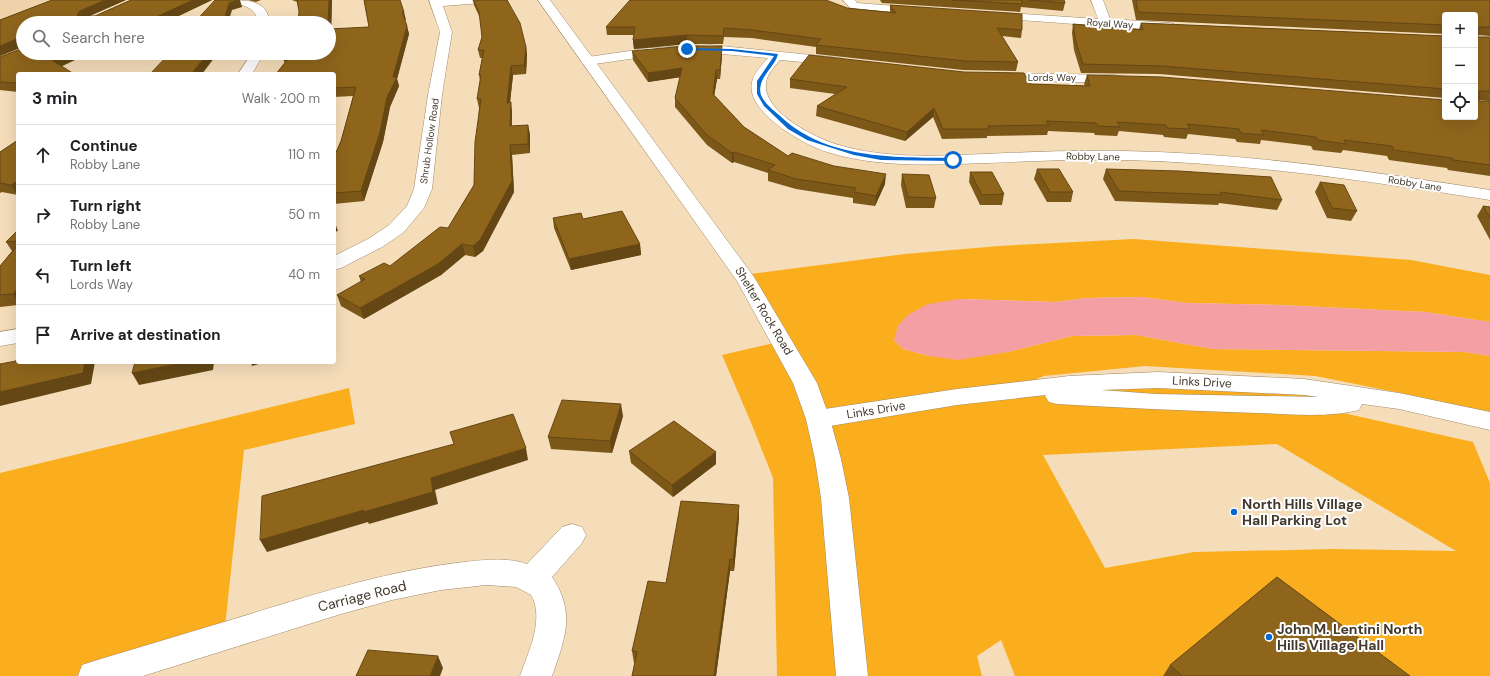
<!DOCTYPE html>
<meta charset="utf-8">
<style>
body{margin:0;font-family:"DM Sans",sans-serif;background:#f2f2f2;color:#202124}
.controls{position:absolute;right:12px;top:12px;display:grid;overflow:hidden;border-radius:4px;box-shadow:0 4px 16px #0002}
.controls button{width:36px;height:36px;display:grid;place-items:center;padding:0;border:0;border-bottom:1px solid #e0e0e0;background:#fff;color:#202124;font:20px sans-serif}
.stop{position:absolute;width:12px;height:12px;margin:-9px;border:3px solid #0668d1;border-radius:50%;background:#fff}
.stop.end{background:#0668d1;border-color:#fff;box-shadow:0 1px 4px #0008}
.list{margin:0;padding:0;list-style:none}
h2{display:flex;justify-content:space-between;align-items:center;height:52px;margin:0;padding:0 16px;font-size:17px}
h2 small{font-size:13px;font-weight:400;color:#757577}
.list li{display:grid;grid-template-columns:26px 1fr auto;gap:12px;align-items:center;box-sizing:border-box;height:60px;padding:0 16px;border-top:1px solid #e0e0e0}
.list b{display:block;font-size:15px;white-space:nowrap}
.list p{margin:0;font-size:13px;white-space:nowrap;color:#757577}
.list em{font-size:13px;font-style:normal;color:#757577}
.icon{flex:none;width:22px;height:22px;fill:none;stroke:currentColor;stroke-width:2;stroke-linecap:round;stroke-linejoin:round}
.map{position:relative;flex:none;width:1490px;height:676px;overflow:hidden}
.search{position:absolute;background:#fff;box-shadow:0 4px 16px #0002;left:16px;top:16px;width:320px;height:44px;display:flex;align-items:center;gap:10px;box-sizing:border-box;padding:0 14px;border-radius:22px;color:#757577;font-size:15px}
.panel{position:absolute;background:#fff;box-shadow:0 4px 16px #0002;left:16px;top:72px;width:320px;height:292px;border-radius:4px}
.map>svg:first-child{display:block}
</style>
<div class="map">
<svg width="1490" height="676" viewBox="0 0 1490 676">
<rect width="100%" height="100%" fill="#f5ddba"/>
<!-- built -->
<polygon fill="#eed2a9" points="0,0 48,0 0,20"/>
<!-- green -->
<g fill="#faae1d" fill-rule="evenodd">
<path d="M1134 239 1411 260 1490 275V322L1425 312 1280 305 1187 303 1142 297 1086 298 1056 302 960 299 894 340 903 349 929 356 1008 352 1072 336 1136 335 1212 349 1465 352 1490 356V415L1415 396 1315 376 1145 366 1044 376 1007 391 1158 380 1399 401 1312 406 1473 442 1490 483V676H1015L1001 640 977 656 982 676H777L773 478 752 425 722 355 783 341 743 275 905 254 999 246ZM1277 444 1456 551 1335 549 1194 552 1105 568 1043 455Z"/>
<polygon points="349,388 355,424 244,450 224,636 94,676 0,676 0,473"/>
</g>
<!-- water -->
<polygon fill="#f39fa3" points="1142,297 1187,303 1280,305 1425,312 1490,322 1490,356 1465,352 1212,349 1136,335 1072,336 1008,352 958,360 929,356 903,349 894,340 898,326 908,315 928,304 960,299 1056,302 1086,298"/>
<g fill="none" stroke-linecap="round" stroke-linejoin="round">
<!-- minor casing -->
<g stroke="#a18a6a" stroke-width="1">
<g id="minor">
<path d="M228 0C246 0 269 0 269 23H257C257 6 243 6 230 2Z"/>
<polygon points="429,0 488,0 482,3 443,6 452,32 442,95 432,189 424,208 403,233 382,247 341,268 334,270 334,256 368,239 389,225 407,206 414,189 428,95 440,32"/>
<polygon points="843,0 855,0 857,3 921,8 925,9 927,11 925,13 921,14 854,9 850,8"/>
<polygon points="1091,0 1103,0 1110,19 1170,23 1174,24 1176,27 1174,30 1170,31 993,18 989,17 987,15 989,13 993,12 1098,19"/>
<path d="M711 45 841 58 843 61 841 64 836 65 780 60C775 66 767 74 766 83 762 112 817 139 839 145 886 159 936 156 984 154 1030 152 1076 150 1122 151 1245 153 1368 171 1490 190V200C1369 181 1247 163 1125 160 1079 159 1033 161 987 163 933 165 879 168 827 152 804 145 745 112 752 82 754 73 762 65 768 58L711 53 650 56 588 65 583 64 581 61 583 58 588 57 650 48Z"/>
<polygon points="252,53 264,53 252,74 238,74"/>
<polygon points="997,73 1115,75 1120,76 1122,79 1120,82 1115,83 992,80 990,77 992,74"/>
<polygon points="18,329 18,343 0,346 0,332"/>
<path d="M1158 372 1304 379 1399 393 1490 412V430L1399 409 1362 404 1359 410C1329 418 1289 414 1258 413 1191 411 1124 408 1057 404L1049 402 1045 396 1046 395 957 405 818 428 809 425 806 419 809 413 818 410 957 389 1069 376ZM1158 388 1304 395 1319 397 1156 394 1101 390Z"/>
<path d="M572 524 582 527 586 535 582 543 552 577C576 612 565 639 552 676H520C528 653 545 619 531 595L516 587 486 585 441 590 392 600 341 614 143 676H78L82 665 94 661C141 647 187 633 234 619 309 596 385 571 464 562 484 560 508 557 527 564L562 527Z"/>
</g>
</g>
<!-- secondary casing -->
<g stroke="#a18a6a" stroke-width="1">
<polygon id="secondary" points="538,0 550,0 754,277 817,383 830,419 841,459 849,498 868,676 836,676 821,498 815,459 806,419 793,383 737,281"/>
</g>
<!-- minor -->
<use href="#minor" fill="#fff" fill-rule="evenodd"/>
<!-- secondary -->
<use href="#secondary" fill="#fff" fill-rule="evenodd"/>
</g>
<!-- wall -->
<g fill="#7b5718">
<polygon points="52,0 126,0 89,16 95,16 131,0 212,0 164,23 23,23 23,53 18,74 18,92 0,90 0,57 23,48 22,47 0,56 0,20"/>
<polygon points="248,0 261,0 256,2"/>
<polygon points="292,0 332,0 331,29 369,27 364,0 406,20 405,20 409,34 397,79 399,86 390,107 383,142 364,201 334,204 334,157 341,141 353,96 334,97 334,74 276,74 285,63 284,61 329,53 299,11 297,2"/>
<polygon points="473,0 507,0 526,47 527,55 526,74 513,75 510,102 512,112 512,126 530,134 530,153 512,155 514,192 483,251 475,257 465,255 441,275 364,319 341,306 337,295 361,282 359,276 390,266 448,228 474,185 479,108 477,99 480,81 479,75 482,58 480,58 478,50 482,37 480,18 474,5"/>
<polygon points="880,0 1064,0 1065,3 1063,11 1021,7 1020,12 882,3"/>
<polygon points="1132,0 1490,0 1490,36 1478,35 1478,37 1490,37 1490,101 1479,100 1479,101 1490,101 1490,176 1448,170 1447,168 1389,160 1387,156 1343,150 1341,153 1313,150 1311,146 1261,140 1260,144 1237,142 1235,139 1188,134 1186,139 1164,137 1163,135 1119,131 1117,136 1095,135 1094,133 1048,131 1047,135 987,136 987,138 942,139 933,117 905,141 816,116 817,106 835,94 790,88 790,79 1031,84 1085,86 1084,84 1087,75 1475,117 1475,15 1445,15 1445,34 1136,20"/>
<polygon points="890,5 1022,30 1021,38 1002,36 1018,62 1016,71 963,70 816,54 816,47 752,38 724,37 723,44 687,44 634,49 633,40 634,35 607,35 606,27 847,8 890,12"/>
<polygon points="1141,23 1445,36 1445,98 1159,74 1081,73 1074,50 1072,33 1073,24 1139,29"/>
<polygon points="632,51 722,55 720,79 717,79 714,96 744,127 788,156 885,184 875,206 853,203 853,198 796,189 768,181 768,173 734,162 732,163 707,145 675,107 675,98 680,77 648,82 633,60"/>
<polygon points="18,140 18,195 2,192 0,193 0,152"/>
<polygon points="1037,169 1073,192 1071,202 1047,202 1034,179"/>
<polygon points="1106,169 1282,200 1277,210 1219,203 1218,205 1115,201 1103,179"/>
<polygon points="970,172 1004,194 1002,205 980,205 969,182"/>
<polygon points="902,174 936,198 934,208 906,208 901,185"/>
<polygon points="1320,182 1357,211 1351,221 1327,218 1315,192"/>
<polygon points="1483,206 1490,207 1490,240 1477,216"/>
<polygon points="553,218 640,244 641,255 571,270 554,228"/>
<polygon points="18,230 18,305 0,307 0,266 12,251 6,242"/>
<polygon points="623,416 612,453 551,449 548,437"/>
<polygon points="629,451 716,452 716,464 673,497 631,463"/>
<polygon points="739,517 734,571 730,571 716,676 632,676 635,663 634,663 632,651"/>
<polygon points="1170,665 1410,676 1163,676"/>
</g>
<!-- shaded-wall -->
<g fill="#644714">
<polygon points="105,0 126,0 83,19 80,23 77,15 80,11"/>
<polygon points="193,0 212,0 164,23 143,23"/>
<polygon points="237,0 240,0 242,7 232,10 228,23 223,23 229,3"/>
<polygon points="329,0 332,0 331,37 329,32 329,23 328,23"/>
<polygon points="402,12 404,12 406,20 404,20"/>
<polygon points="407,26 409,34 397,79 399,86 390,107 383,142 364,201 361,191"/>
<polygon points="687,35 687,44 634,49 633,40"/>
<polygon points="19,38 20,43 22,47 0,56 0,46"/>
<polygon points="722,46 722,55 720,79 720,70"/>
<polygon points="526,47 527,55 526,74 524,65"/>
<polygon points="67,53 90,53 56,69 52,60"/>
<polygon points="208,53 218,53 202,74 191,74"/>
<polygon points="511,66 513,75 509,112 507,103"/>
<polygon points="682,68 682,77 648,82 648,73"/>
<polygon points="716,70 717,79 713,103 713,94"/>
<polygon points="511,102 512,112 511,136 510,126"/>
<polygon points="934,108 933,117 905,141 907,132"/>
<polygon points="528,125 530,134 530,153 528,144"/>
<polygon points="510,145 512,155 514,192 483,251 475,257 473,246"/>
<polygon points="734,152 734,162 732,163 732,153"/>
<polygon points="886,174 885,184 875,206 876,196"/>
<polygon points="18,181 18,195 11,185"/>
<polygon points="334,220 338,231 334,232"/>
<polygon points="462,244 465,255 441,275 364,319 360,308"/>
<polygon points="640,244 641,255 571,270 569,259"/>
<polygon points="18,288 18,301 13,294"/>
<polygon points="85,362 95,362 91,384 0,406 0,392"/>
<polygon points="186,362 214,362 213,370 139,385 132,373"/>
<polygon points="251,362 265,362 252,366"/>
<polygon points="621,404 623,416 612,453 610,441"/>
<polygon points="526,448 528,460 435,490 438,504 369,524 368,522 267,552 260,540 431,478"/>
<polygon points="716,452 716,464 673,497 672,485"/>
<polygon points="739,505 739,517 734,571 733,560"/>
<polygon points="730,559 730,571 716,676 714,676"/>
<polygon points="438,656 443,668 440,676 430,676"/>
</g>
<!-- building -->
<g fill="#8f651c" stroke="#644714">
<polygon points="52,0 105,0 80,11 77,15 78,16 95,16 131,0 193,0 143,23 23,23 23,44 20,43 19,38 0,46 0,20"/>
<polygon points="215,0 237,0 229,3 223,23 194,23"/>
<polygon points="297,0 329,0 328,23 298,23 299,11"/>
<polygon points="364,0 400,0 404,12 402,12 407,26 393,77 397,77 387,97 380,132 361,191 334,193 334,157 341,141 356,87 334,88 334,74 276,74 287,60 284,61 289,53 329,53 329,29 369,27"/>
<polygon points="473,0 507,0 520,23 526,47 524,65 511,66 507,103 511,102 510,126 528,125 528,144 510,145 512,181 480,240 473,246 462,244 438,264 360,308 337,295 365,279 359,276 384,263 390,266 440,227 448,228 474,185 475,142 481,99 477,99 481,75 479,75 484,50 478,50 482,37 479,12"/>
<polygon points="630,0 826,0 847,8 896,13 890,5 1022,14 1022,30 997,28 1018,62 965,61 816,45 821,39 752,30 724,28 723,36 687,35 633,40 635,27 606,27"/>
<polygon points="952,0 1022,0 1022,4"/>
<polygon points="1029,0 1064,0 1065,3"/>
<polygon points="1136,0 1490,0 1490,27 1478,27 1478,37 1490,37 1490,91 1479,91 1479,101 1490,101 1490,165 1453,160 1452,158 1394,150 1392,146 1344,140 1346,144 1318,140 1316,137 1261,130 1264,135 1241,133 1239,129 1187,124 1190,129 1167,128 1166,125 1117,122 1120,127 1098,126 1096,123 1046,121 1049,125 988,126 989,129 943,129 934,108 907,132 817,106 847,87 790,79 809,55 964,72 1024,73 1031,84 1090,86 1087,75 1162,77 1445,100 1445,117 1475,117 1475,15 1445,15 1445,25 1138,12"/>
<polygon points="1141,23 1445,36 1445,89 1162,66 1083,64 1076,42 1073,24 1143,30"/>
<polygon points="685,46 722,46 720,70 716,70 713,94 744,127 788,156 792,153 834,166 886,174 876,196 854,192 856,188 796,179 768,170 775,165 734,152 732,153 707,135 675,98 682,68 648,73 632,51"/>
<polygon points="23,48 23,53 67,53 52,60 74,74 18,74 18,84 16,83 0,82 0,57"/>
<polygon points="170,53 208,53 191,74 150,74"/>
<polygon points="18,140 18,181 11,185 0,183 0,152"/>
<polygon points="1037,169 1059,169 1073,192 1050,192"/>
<polygon points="1106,169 1179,171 1271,177 1282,200 1220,192 1222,195 1119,191"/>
<polygon points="970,172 992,172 1004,194 982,195"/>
<polygon points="902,174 929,175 936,198 908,197"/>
<polygon points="1320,182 1344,185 1357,211 1332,208"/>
<polygon points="1483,206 1490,207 1490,218"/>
<polygon points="622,211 640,244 569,259 553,218 581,213 583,219"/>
<polygon points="18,230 18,241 6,242"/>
<polygon points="18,245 18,288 13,294 0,295 0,266"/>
<polygon points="18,359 18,362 85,362 83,373 0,392 0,364 16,361 16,360"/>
<polygon points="135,362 186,362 132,373"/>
<polygon points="562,400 621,404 610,441 548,437"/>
<polygon points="513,414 526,448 431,478 433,492 364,512 364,510 260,540 262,496 454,444 450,432"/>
<polygon points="674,421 716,452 672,485 629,451"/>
<polygon points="681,501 739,505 733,560 730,559 714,676 632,676 637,652 632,651 648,581 666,583"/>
<polygon points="1277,577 1410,676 1182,676 1170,665"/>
<polygon points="368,650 438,656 430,676 356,676"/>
</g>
<!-- route -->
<path fill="#0668d1" d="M685 48 732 49 778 54C775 68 756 78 761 95 764 103 773 110 779 115 826 160 892 157 953 158L955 160 953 161 881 160 854 155 807 140 788 129 764 106 757 94V81L774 56 732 51 687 50Z"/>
<!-- markers -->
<g fill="#0668d1" stroke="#fff" stroke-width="1.5">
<circle cx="1234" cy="512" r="4"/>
<circle cx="1269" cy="637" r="4"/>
</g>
<g text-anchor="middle" stroke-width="4" stroke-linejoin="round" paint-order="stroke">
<!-- far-street labels -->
<g font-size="10" fill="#42382b" stroke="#fff">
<text transform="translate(1110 23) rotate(4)" y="4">Royal Way</text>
<text x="1052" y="81">Lords Way</text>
<text transform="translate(429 141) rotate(-82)" y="4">Shrub Hollow Road</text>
<text transform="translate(1093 156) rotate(1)" y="4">Robby Lane</text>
<text transform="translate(1415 183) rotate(9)" y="4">Robby Lane</text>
</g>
<!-- street labels -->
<g font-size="12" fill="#42382b" stroke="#fff">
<text transform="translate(764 311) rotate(59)" y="4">Shelter Rock Road</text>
<text transform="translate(1202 382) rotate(3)" y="4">Links Drive</text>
<text transform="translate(876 410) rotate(-9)" y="4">Links Drive</text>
</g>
<!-- near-poi labels -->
<g font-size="14" font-weight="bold" fill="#42382b" stroke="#fff" text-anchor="start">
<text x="1242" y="509">North Hills Village<tspan x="1242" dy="16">Hall Parking Lot</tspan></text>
<text x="1277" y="634">John M. Lentini North<tspan x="1277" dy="16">Hills Village Hall</tspan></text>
</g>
<!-- near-street labels -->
<g font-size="14" fill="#42382b" stroke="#fff">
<text transform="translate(362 596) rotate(-14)" y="5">Carriage Road</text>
</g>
</g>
</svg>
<div class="controls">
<button>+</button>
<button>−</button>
<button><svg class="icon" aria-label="locate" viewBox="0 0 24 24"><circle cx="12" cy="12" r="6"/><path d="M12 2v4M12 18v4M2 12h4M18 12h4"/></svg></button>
</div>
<div class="stop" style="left:953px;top:160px"></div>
<div class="stop end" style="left:687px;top:49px"></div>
<div class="search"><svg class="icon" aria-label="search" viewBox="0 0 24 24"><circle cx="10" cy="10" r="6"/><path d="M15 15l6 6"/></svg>Search here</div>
<section class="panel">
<h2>3 min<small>Walk · 200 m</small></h2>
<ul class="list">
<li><svg class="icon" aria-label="ahead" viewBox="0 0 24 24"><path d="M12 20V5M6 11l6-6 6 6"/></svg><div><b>Continue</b><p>Robby Lane</p></div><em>110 m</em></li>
<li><svg class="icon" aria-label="right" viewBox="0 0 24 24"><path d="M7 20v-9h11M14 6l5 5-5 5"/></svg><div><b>Turn right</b><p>Robby Lane</p></div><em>50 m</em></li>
<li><svg class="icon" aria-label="left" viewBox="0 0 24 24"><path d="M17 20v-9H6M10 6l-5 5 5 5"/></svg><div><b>Turn left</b><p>Lords Way</p></div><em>40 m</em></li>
<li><svg class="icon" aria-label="arrive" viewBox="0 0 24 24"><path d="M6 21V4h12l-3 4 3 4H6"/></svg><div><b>Arrive at destination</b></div></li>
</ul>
</section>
</div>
